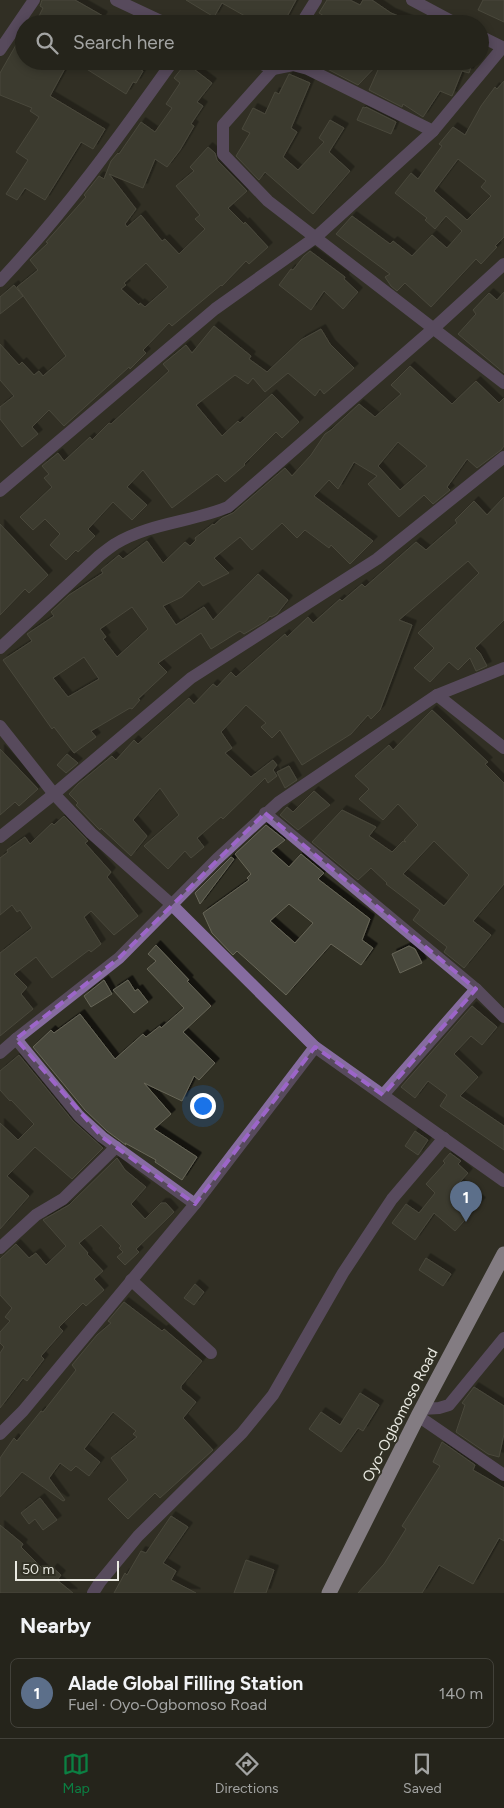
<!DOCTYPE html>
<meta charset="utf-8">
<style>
body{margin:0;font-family:Figtree,sans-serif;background:#313028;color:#f1f3f6}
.scale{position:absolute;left:15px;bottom:12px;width:104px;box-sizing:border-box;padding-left:5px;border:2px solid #e9e9e1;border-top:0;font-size:14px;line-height:18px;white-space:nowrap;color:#e9e9e1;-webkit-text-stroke:4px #313024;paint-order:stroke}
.you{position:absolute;left:202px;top:1105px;width:18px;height:18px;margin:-12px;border:4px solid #fff;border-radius:50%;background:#1a73e8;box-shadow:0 0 0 8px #1a73e833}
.badge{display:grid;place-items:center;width:32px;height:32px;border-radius:50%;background:#0b8043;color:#fff;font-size:16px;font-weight:700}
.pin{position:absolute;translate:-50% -41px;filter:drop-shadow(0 1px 2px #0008)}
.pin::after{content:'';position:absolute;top:26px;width:18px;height:15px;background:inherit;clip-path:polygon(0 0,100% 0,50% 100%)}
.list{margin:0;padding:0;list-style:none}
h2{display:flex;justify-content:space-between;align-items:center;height:65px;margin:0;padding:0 20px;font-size:21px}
h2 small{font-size:16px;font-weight:400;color:#a3a4a3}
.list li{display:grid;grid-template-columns:32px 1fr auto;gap:15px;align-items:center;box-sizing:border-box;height:70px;margin:0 10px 10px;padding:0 10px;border:1px solid #42413a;border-radius:8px}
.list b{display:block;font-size:19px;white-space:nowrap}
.list p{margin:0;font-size:16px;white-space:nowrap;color:#a3a4a3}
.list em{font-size:16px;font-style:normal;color:#a3a4a3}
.icon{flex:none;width:28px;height:28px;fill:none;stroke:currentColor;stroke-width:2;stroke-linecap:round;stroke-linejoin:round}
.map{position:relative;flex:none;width:504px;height:1593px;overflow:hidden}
.search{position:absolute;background:#25241b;box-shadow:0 2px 8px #0003;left:15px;right:15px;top:15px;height:55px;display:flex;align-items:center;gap:12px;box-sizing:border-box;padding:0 18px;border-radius:28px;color:#a3a4a3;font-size:19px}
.sheet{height:145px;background:#25241b}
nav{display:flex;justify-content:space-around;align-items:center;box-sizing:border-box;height:70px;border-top:1px solid #42413a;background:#25241b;font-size:14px;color:#a3a4a3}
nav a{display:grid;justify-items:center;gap:2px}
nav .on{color:#0b8043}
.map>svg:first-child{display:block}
</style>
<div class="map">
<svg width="504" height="1593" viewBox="0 0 504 1593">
<defs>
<filter id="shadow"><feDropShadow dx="4.5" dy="-4.5" stdDeviation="0" flood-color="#0009"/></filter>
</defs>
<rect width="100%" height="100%" fill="#313024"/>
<!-- building -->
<g fill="#4a493c" stroke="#676658" fill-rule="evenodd" filter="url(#shadow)">
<polygon points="42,0 75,0 103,16 98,24 35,24 43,8 40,6"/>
<polygon points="186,0 296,0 283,24 259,24 222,3 214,17"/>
<polygon points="327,0 350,0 360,5 363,0 372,0 391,13 418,24 353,24 344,18 341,24 337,24 319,13"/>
<polygon points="483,0 504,0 504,22 478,10"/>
<polygon points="24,31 24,61 69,61 50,96 105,129 93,149 81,142 45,200 25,188 17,200 6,194 28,160 16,152 39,117 30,111 32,108 0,95 0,73"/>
<polygon points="74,61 147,61 141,70 143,71 136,83 133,82 126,94"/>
<polygon points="312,61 381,61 358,85"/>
<polygon points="382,61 473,61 469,73 462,71 452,96 440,91 423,117 403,104 402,107 369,90"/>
<path d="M186 63 212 83 197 102 203 106 191 124 194 126 180 150 167 167 155 159 143 188 109 174 136 209 125 224 127 227 141 215 162 241 165 239 179 254 205 229 195 219 200 215 176 186 194 171 190 167 208 147 215 153 217 160 247 191 228 208 244 224 245 222 268 247 249 264 246 261 222 286 221 285 172 326 169 323 143 350 146 353 130 369 129 367 64 426 49 410 32 427 38 434 22 447 0 419V407L14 396 0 380V344L19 365 22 362 34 375 39 371 43 376 66 356 17 287 38 270 30 260 48 243 46 242 86 197 84 195 99 176 104 179 111 161 118 153 119 154 141 122 155 132 172 108 166 104 180 83 174 78ZM146 263 168 287 145 307 140 303 139 305 121 289 126 285 124 283Z"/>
<polygon points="289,74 310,83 291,128 297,132 283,157 298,170 324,142 319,138 330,120 344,128 329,152 350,171 313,214 265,172 259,180 236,156 250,133 242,129 253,108 265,114 275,92 279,94"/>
<path d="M504 81V237L495 246 497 247 481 264 476 259 431 307 405 283 397 291 391 286 385 277 390 274 336 234 352 216 390 244 393 241 412 256 432 235 447 248 462 231 446 216 435 229 425 220 427 218 395 193 411 173 418 179 442 146 439 144 453 127 465 135 481 106 495 87 497 89ZM458 159 486 181 481 187 491 196 467 220 434 191Z"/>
<polygon points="363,107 365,108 366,107 396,122 391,134 357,120"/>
<polygon points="310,251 345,277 344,279 358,292 343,309 324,291 311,310 279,285 291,269 293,270 304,256"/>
<polygon points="14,285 23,296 0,314 0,297"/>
<polygon points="504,292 504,373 458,334 476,314 473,310 489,293 497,300"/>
<polygon points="214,326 251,356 249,359 267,372 301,340 321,329 330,344 354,368 324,394 320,389 315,396 288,373 265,392 253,378 248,384 235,375 196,405 222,436 238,421 240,423 272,394 299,422 282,438 276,432 244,464 245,465 225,482 217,474 172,508 143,470 127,487 147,505 132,520 113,502 88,529 95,536 78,552 76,550 66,560 50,545 60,534 45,519 33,530 20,517 52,487 44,478 49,474 42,466 58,453 64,461 90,437 92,440 109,423 111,424 169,371 163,364 186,345 192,353"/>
<path d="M410 366 452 404 476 381 499 403 504 398V446L501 450 477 468 467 459 447 487 450 490 433 504 424 495 399 517 368 484 377 476 354 462 338 489 329 480 314 496 373 541 350 564 331 545 329 548 305 530 297 538 282 523 252 550 240 537 214 558 229 573 203 586 199 581 182 597 163 606 176 625 204 607 213 620 258 574 288 600 277 614 271 617 270 616 266 621 244 634 240 631 211 649 201 633 158 663 167 672 138 699 140 700 132 709 130 708 91 731 96 737 74 753 54 727 52 729 3 660 32 641 27 634 54 616 51 612 69 595 103 573 101 570 119 555 123 559 147 541 163 563 185 542 190 546 196 540 195 538 213 524 214 525 222 518 233 513 285 468 292 476 311 455 325 434 331 430 359 404 375 417 401 394 391 385ZM398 442 427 466 400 490 378 466ZM132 607 148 629 117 657 103 639 106 637 100 629ZM84 657 99 679 68 697 53 678Z"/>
<polygon points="504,497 504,620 475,648 480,653 487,666 476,671 470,658 458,670 449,662 430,682 414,668 434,648 418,633 479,573 468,561 399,620 412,625 380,710 371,719 368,715 351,734 302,765 280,730 272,738 261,727 266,723 246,705 221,732 232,748 225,753 251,777 273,760 277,765 273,770 277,776 268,783 265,778 223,819 221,817 197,838 204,847 191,858 185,851 168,869 144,846 179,815 160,788 133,820 147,836 131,856 101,828 100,830 97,827 76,805 78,803 69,794 78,784 112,756 116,760 134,740 138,744 189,698 194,704 213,684 217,687 231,672 236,677 285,634 287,637 308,617 313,623 340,599 342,601 362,584 365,587 416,542 426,550 457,523 455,520 474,501 487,515"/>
<polygon points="0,524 48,575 29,593 25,589 0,615"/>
<path d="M432 710 488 762 485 764 504 783V884L473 921 491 935 464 968 444 952 447 947 413 920 420 910 386 884 387 883 371 868 358 880 312 842 342 810 376 827 369 836 392 852 403 841 406 842 404 840 418 825 398 804 383 820 359 799 369 789 355 776 389 745 393 750ZM434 841 469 875 444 906 403 874Z"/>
<polygon points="0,749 38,789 19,806 15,802 0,815"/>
<polygon points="67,754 78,763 66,773 57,765"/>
<polygon points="289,766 297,780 285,788 277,772"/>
<polygon points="314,791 330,805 298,830 280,815 287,807 293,812"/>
<polygon points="64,816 88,841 85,843 111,872 107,877 138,916 114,935 91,911 84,917 101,944 91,952 89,950 52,978 36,957 14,974 27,987 21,994 33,1009 0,1036 0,953 32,928 20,910 17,912 12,905 0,915 0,858 8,852 7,850 25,837 30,844 52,823 54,825"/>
<path d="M266 825 285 840 271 851 289 867 301 854 324 873 318 879 370 919 362 940 373 948 361 965 331 944 286 995 237 951 233 955 212 933 203 913 249 880 247 878 251 874 235 854ZM289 904 313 923 295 943 270 921Z"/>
<polygon points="231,857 234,859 200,904 195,893"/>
<polygon points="156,945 189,980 187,981 211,1006 183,1032 215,1063 199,1080 194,1076 182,1101 144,1083 171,1114 154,1129 197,1157 182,1180 155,1162 156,1160 125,1143 126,1145 107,1131 85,1110 33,1047 51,1030 54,1033 80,1014 115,1059 143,1034 146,1037 160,1026 161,1028 184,1008 147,969 156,961 148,954"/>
<polygon points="409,946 415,949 422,963 400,973 392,954"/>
<polygon points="104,980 112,994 91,1007 84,996"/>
<polygon points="128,980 135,991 138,989 148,1002 134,1013 113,990"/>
<polygon points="472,1006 497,1027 482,1045 471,1036 454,1054 478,1077 460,1096 504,1126 504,1150 440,1106 447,1095 428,1081 415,1098 401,1087"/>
<polygon points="19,1055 73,1121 103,1148 72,1179 35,1147 7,1176 29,1196 0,1229 0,1123 18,1140 34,1124 11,1100 10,1101 0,1090 0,1071"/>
<polygon points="415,1131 428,1140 418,1155 405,1146"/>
<polygon points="450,1153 461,1161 458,1164 468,1173 459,1183 481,1202 455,1231 434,1213 415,1240 392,1223 406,1204 419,1213 435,1193 426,1184 445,1163 443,1161"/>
<polygon points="117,1158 125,1170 146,1187 131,1204 145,1219 161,1203 166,1203 174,1212 136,1249 139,1252 125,1265 117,1257 123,1252 119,1248 121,1246 101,1225 79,1243 88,1253 87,1254 103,1271 94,1279 104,1290 86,1306 83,1303 59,1327 63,1331 41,1356 44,1359 27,1381 23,1378 0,1408 0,1353 4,1347 0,1343 0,1332 10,1321 5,1317 12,1308 0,1295 0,1259 16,1244 29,1258 36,1253 46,1265 66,1246 43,1220 69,1205"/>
<polygon points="426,1258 451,1274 443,1286 419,1270"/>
<polygon points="195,1284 204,1292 194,1305 184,1298"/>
<polygon points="124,1302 162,1331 164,1329 202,1361 181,1386 181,1389 196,1402 183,1418 213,1450 160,1498 155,1493 128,1519 108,1499 128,1480 111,1458 137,1437 133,1434 136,1431 113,1412 84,1449 100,1462 89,1476 76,1466 71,1471 60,1463 49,1478 65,1500 63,1501 22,1472 0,1497 0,1458 14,1438 17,1441 41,1411 43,1412 76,1370 72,1365 97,1335 111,1323 108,1321"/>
<polygon points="474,1387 504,1406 504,1434 499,1457 488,1454 456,1432 465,1405 462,1403"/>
<polygon points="360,1393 379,1405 363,1431 358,1428 341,1452 309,1429 321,1412 340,1425"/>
<polygon points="442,1442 475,1465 473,1470 504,1488 504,1541 499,1538 473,1584 439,1565 422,1593 358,1593 384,1564 406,1529 402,1526 440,1466 433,1462"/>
<polygon points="40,1498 57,1520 43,1530 35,1519 29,1524 21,1513"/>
<polygon points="171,1516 188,1527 163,1563 176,1571 171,1580 196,1593 114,1593 125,1573 127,1575 141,1551 146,1553"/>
<polygon points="0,1525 23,1544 21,1547 48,1574 53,1568 61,1575 57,1580 73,1593 0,1593"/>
<polygon points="246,1560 274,1570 266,1593 234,1593"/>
</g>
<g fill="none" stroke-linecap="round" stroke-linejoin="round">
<!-- minor -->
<g stroke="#866ca0" stroke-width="12">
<polyline points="116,0 167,24"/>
<polyline points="412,0 457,24"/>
<polyline points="301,24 316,0"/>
<polyline points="480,36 504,48"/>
<polyline points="0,50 34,0"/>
<polyline points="255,61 273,69 293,65 308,69 433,131"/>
<polyline points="278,61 273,69 223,125 223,154 268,201 504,383"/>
<path d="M0 281C64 213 119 137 173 61"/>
<polyline points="0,491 215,309 316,237 433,131 502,48"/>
<path d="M0 648 99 556C104 552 109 548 115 544 149 523 192 522 228 507L434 328 504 264"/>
<polyline points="437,695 504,748"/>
<polyline points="0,726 54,794 91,833 171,904 315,1047 504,1181"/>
<polyline points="265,813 476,989 504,1017"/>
<polyline points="0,837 54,794 191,678 377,559 504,457"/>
<polyline points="16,1039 79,1116 102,1137 195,1204"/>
<polyline points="0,1053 16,1039 119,958 217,859 279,802 437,695 504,668"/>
<polyline points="383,1095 476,989"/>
<polyline points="0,1248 36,1215 63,1199 116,1147"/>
<polyline points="131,1280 211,1353"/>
<polyline points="422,1409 439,1408 449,1405 504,1338"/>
<polyline points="418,1416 504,1475"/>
<polyline points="0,1434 23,1411 195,1204 315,1047"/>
<polyline points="93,1593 100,1582 138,1536 242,1433 273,1395 343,1273 380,1217 392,1199 444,1138"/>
</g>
<!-- highway -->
<polyline stroke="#e6daf4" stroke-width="15" points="329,1593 418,1416 504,1254"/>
</g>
<!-- marked area -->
<path d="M0 0H504V1593H0ZM265 813 476 989 383 1095 315 1047 195 1204 102 1137 16 1039 119 958Z" fill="#313024" fill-opacity=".55" fill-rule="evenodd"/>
<path fill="none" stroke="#9c65c9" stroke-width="4" stroke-dasharray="10 6" stroke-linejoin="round" d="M265 813 476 989 383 1095 315 1047 195 1204 102 1137 16 1039 119 958Z"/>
<g text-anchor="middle" stroke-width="4" stroke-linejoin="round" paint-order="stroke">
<!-- street labels -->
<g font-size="15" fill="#e9e9e1" stroke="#313024">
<text transform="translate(400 1415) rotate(-63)" y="5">Oyo-Ogbomoso Road</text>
</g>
</g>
</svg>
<div class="scale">50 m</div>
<div class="you"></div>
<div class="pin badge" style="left:466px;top:1222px;background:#5c6f8a">1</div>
<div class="search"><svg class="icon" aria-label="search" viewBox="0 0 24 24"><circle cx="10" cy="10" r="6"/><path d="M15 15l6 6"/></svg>Search here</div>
</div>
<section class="sheet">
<h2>Nearby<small></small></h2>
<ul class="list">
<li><span class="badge" style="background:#5c6f8a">1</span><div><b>Alade Global Filling Station</b><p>Fuel · Oyo-Ogbomoso Road</p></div><em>140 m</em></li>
</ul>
</section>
<nav>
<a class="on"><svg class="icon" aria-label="map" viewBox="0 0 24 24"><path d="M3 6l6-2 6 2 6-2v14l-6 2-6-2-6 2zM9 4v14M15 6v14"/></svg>Map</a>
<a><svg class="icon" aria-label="directions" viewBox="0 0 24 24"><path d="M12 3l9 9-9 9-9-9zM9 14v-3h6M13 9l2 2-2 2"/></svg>Directions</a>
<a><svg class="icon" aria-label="saved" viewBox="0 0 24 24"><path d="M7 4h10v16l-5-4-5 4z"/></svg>Saved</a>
</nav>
